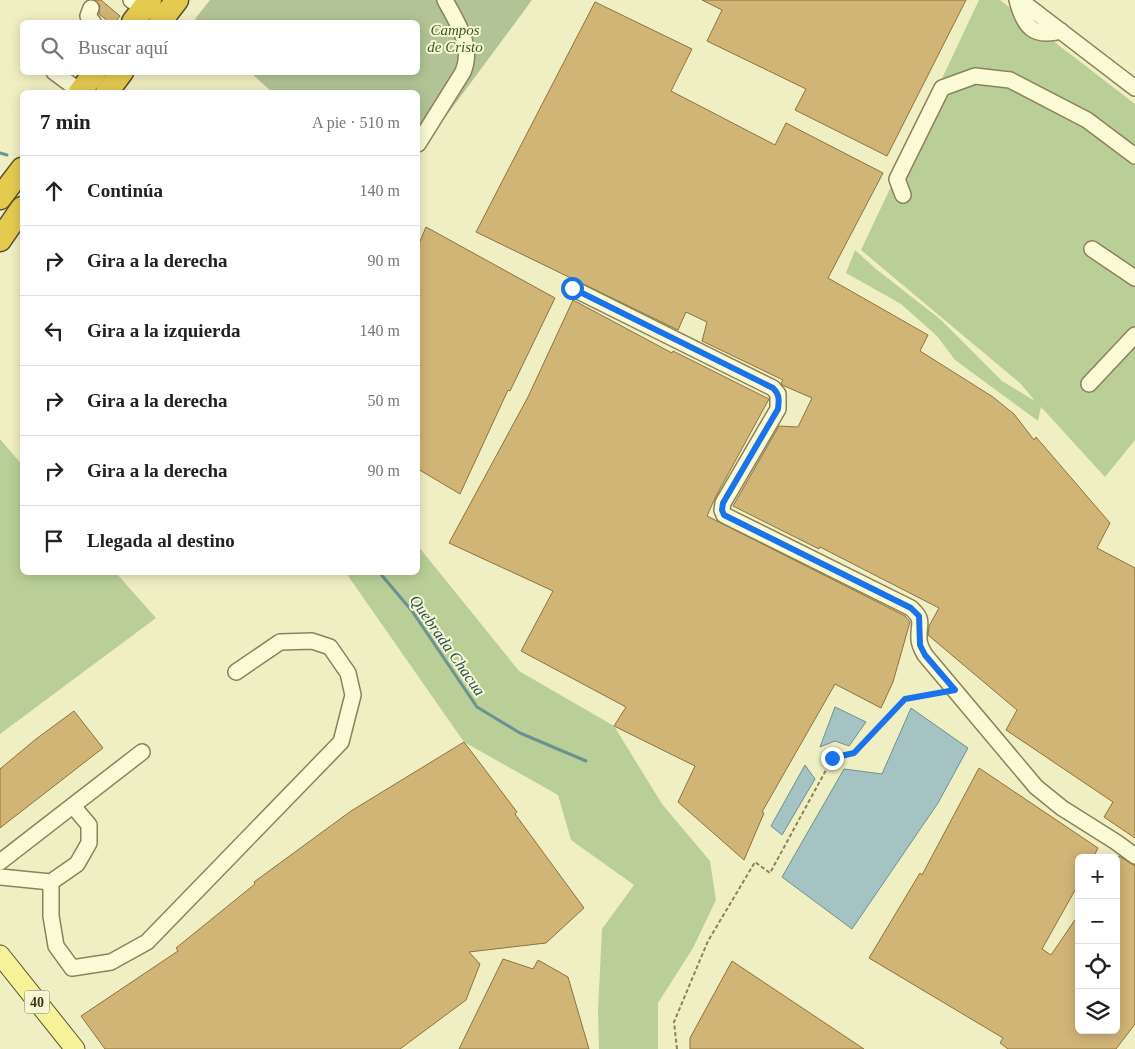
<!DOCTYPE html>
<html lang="es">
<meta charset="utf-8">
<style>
body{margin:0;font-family:Georgia,serif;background:#f6f6f6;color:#222}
.controls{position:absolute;right:15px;bottom:15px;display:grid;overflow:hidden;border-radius:8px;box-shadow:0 2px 12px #0003}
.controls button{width:45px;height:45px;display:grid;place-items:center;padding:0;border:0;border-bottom:1px solid #e0e0e0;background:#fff;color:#222;font:25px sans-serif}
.stop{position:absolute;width:15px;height:15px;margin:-11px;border:4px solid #1a73e8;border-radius:50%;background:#fff}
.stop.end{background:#1a73e8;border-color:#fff;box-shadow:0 1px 5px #0008}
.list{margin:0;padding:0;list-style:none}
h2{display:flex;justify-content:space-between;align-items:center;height:65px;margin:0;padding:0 20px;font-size:21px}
h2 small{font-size:16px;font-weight:400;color:#767676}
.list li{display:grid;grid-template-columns:32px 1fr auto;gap:15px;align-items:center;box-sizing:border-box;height:70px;padding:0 20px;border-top:1px solid #e0e0e0}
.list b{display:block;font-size:19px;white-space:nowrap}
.list em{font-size:16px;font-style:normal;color:#767676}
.icon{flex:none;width:28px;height:28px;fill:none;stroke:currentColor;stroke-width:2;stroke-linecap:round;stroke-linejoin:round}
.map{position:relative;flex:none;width:1135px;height:1049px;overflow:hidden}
.search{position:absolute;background:#fff;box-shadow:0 2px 12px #0003;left:20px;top:20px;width:400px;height:55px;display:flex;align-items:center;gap:12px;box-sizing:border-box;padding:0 18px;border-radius:8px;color:#767676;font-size:19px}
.panel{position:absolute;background:#fff;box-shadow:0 2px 12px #0003;left:20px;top:90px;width:400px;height:485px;border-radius:8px}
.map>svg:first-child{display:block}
</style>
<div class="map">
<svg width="1135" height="1049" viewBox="0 0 1135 1049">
<rect width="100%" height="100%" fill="#f0efc3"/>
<!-- green -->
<g fill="#b9cf97">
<polygon points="979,0 1000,0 1135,104 1135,440 1105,477 1041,407 1038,421 955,360 937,336 901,304 846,273 855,250 876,269 940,319 1002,381 1035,401 1021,384 861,250"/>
<polygon points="0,439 22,465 22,572 116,573 156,618 0,734"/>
<polygon points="418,546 519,671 614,726 662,804 710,861 716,900 693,948 658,1003 658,1049 599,1049 598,1010 602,929 634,885 571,840 558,795 464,742 346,573 418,572"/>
</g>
<!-- cemetery -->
<polygon fill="#b2c496" points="210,0 532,0 418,154 418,92 272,92 251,73 418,72 418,22 199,22 195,19"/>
<!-- water -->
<g fill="#a6c3c3" stroke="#6c9192">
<polygon points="835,707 866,722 849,746 835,741 820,747"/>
<polygon points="911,708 968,748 938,803 852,929 782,877 844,769 882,774"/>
<polygon points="805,765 815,779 782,835 771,826"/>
</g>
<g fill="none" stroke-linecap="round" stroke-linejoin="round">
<!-- stream -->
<g stroke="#6c9192" stroke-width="3">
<polyline points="0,153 7,155"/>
<polyline points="379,572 412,611 477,707 520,733 586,761"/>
</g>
</g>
<!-- building -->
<g fill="#d1b577" stroke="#8d723d">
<polygon points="95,0 101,0 120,16 115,22 109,22 99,14 100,6"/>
<polygon points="702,0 966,0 887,156 795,110 806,89 707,41 722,10"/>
<polygon points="595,2 692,49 671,91 775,145 786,123 883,173 828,278 928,335 920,351 993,397 1014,414 1034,440 1036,437 1110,523 1097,548 1135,568 1135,838 1104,817 1113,802 1006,730 1017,710 928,635 929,626 939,608 820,547 819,549 733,506 779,426 798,427 812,398 782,385 781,383 783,380 702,341 707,322 686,312 678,330 476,232"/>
<polygon points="426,227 555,298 510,391 508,390 460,494 418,469 418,246"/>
<polygon points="573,300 672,353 673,351 769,399 715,498 707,516 905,616 910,622 893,682 881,708 835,684 762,812 764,813 744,860 678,802 695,766 614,726 626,707 521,651 553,591 449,543 528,397"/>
<polygon points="74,711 103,748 0,828 0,769 36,739"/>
<polygon points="464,742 517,812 515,814 584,908 546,943 469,952 480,964 466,1000 400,1049 105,1049 81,1016 178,951 176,948 255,884 254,882 351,811"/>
<polygon points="979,768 1098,848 1093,858 1079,858 1079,883 1042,949 1051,955 1079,914 1079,1030 1116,1030 1116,860 1119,856 1135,866 1135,1024 1116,1049 1008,1049 1000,1043 1003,1038 869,958 920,873 922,875"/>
<polygon points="503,959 533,969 538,960 568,977 589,1049 459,1049"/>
<polygon points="732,961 864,1049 690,1049 690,1038"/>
</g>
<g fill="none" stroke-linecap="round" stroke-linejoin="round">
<!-- minor casing -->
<g stroke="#8c8259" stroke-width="18">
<g id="minor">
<polyline points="131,0 143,9"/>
<path d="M1017 0C1024 27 1033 38 1061 31"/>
<polyline points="1020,0 1135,88"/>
<polyline points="91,8 88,16 93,22"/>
<polyline points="54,72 81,92"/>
<path d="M418 144 463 72C474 46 457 23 445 0"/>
<polyline points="903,195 897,179 942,88 975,76 1010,80 1087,120 1135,156"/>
<polyline points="1092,249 1135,278"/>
<path d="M572 288 773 388 778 394V409L723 503 722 510 724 515 911 608C925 621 918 623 919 639 919 645 922 650 925 655L1036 787 1062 808 1116 842 1135 856"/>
<polyline points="1089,384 1135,335"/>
<polyline points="0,862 142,752"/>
<polyline points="0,877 51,882 77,864 89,843 89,825 73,806"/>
<polyline points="51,882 51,916 56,946 72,968 111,962 147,942 341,742 353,695 348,673 330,647 312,641 280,642 236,672"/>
</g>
</g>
<!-- major casing -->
<g stroke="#5a4e2d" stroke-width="21">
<polyline id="major" points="0,955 75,1049"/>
</g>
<!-- highway casing -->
<g stroke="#5a4e2d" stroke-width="25">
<g id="highway">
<polyline points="133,22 150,0"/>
<polyline points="160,22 177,0"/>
<polyline points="80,92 95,72"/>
<polyline points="107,92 122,72"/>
<polyline points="0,198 22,169"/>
<polyline points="0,240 22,208"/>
</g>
</g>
<!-- path -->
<polyline stroke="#8c8259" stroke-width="2" stroke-dasharray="4 2.5" stroke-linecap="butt" points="677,1049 674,1022 708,941 755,862 770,873 832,759 854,753 905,699 940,692"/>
<!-- minor -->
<use href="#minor" stroke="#fbfad7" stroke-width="15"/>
<!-- major -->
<use href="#major" stroke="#f5f29a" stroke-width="19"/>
<!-- highway -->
<use href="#highway" stroke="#e4cb50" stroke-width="22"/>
</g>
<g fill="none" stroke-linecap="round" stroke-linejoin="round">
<!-- route -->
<path stroke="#1a73e8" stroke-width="6" d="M572 288 773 388C780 395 779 400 778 409L723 503 722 510 724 515 911 608 919 616 920 645 925 655 955 690 905 699 854 753 832 758"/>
</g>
<g text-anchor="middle" stroke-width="4" stroke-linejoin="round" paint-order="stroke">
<!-- shield labels -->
<rect fill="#f7f7d4" stroke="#736e55" stroke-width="1" x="24.5" y="990.5" width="25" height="23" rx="4"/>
<g font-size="14" font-weight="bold" fill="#3b341e">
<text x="37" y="1007">40</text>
</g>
<!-- park labels -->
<g font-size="15" font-style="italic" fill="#3d5923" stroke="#f7f7d4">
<text x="455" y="35">Campos<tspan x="455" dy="17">de Cristo</tspan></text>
</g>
<!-- water labels -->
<g font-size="16" font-style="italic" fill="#2c525c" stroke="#f7f7d4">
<text transform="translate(448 645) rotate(55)" y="6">Quebrada Chacua</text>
</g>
</g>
</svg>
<div class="controls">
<button>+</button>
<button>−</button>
<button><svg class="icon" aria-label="locate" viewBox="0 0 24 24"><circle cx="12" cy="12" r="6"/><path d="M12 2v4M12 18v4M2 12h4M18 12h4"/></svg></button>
<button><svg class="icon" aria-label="layers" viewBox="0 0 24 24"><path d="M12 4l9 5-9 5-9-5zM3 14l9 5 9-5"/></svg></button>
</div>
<div class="stop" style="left:572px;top:288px"></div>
<div class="stop end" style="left:832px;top:758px"></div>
<div class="search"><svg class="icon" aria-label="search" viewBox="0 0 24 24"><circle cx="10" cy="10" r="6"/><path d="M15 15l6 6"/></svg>Buscar aquí</div>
<section class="panel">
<h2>7 min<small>A pie · 510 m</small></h2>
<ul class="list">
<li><svg class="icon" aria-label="ahead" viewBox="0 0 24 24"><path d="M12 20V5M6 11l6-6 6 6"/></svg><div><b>Continúa</b></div><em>140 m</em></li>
<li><svg class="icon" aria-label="right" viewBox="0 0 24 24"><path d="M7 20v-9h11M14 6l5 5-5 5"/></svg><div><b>Gira a la derecha</b></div><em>90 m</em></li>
<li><svg class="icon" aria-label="left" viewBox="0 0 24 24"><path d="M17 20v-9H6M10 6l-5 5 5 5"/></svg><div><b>Gira a la izquierda</b></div><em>140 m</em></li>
<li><svg class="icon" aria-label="right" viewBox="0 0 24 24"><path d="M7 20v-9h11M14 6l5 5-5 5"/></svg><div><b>Gira a la derecha</b></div><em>50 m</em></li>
<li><svg class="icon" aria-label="right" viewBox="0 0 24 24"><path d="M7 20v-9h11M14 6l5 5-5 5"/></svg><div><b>Gira a la derecha</b></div><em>90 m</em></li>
<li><svg class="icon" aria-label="arrive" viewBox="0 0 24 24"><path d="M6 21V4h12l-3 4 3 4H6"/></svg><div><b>Llegada al destino</b></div></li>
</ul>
</section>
</div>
